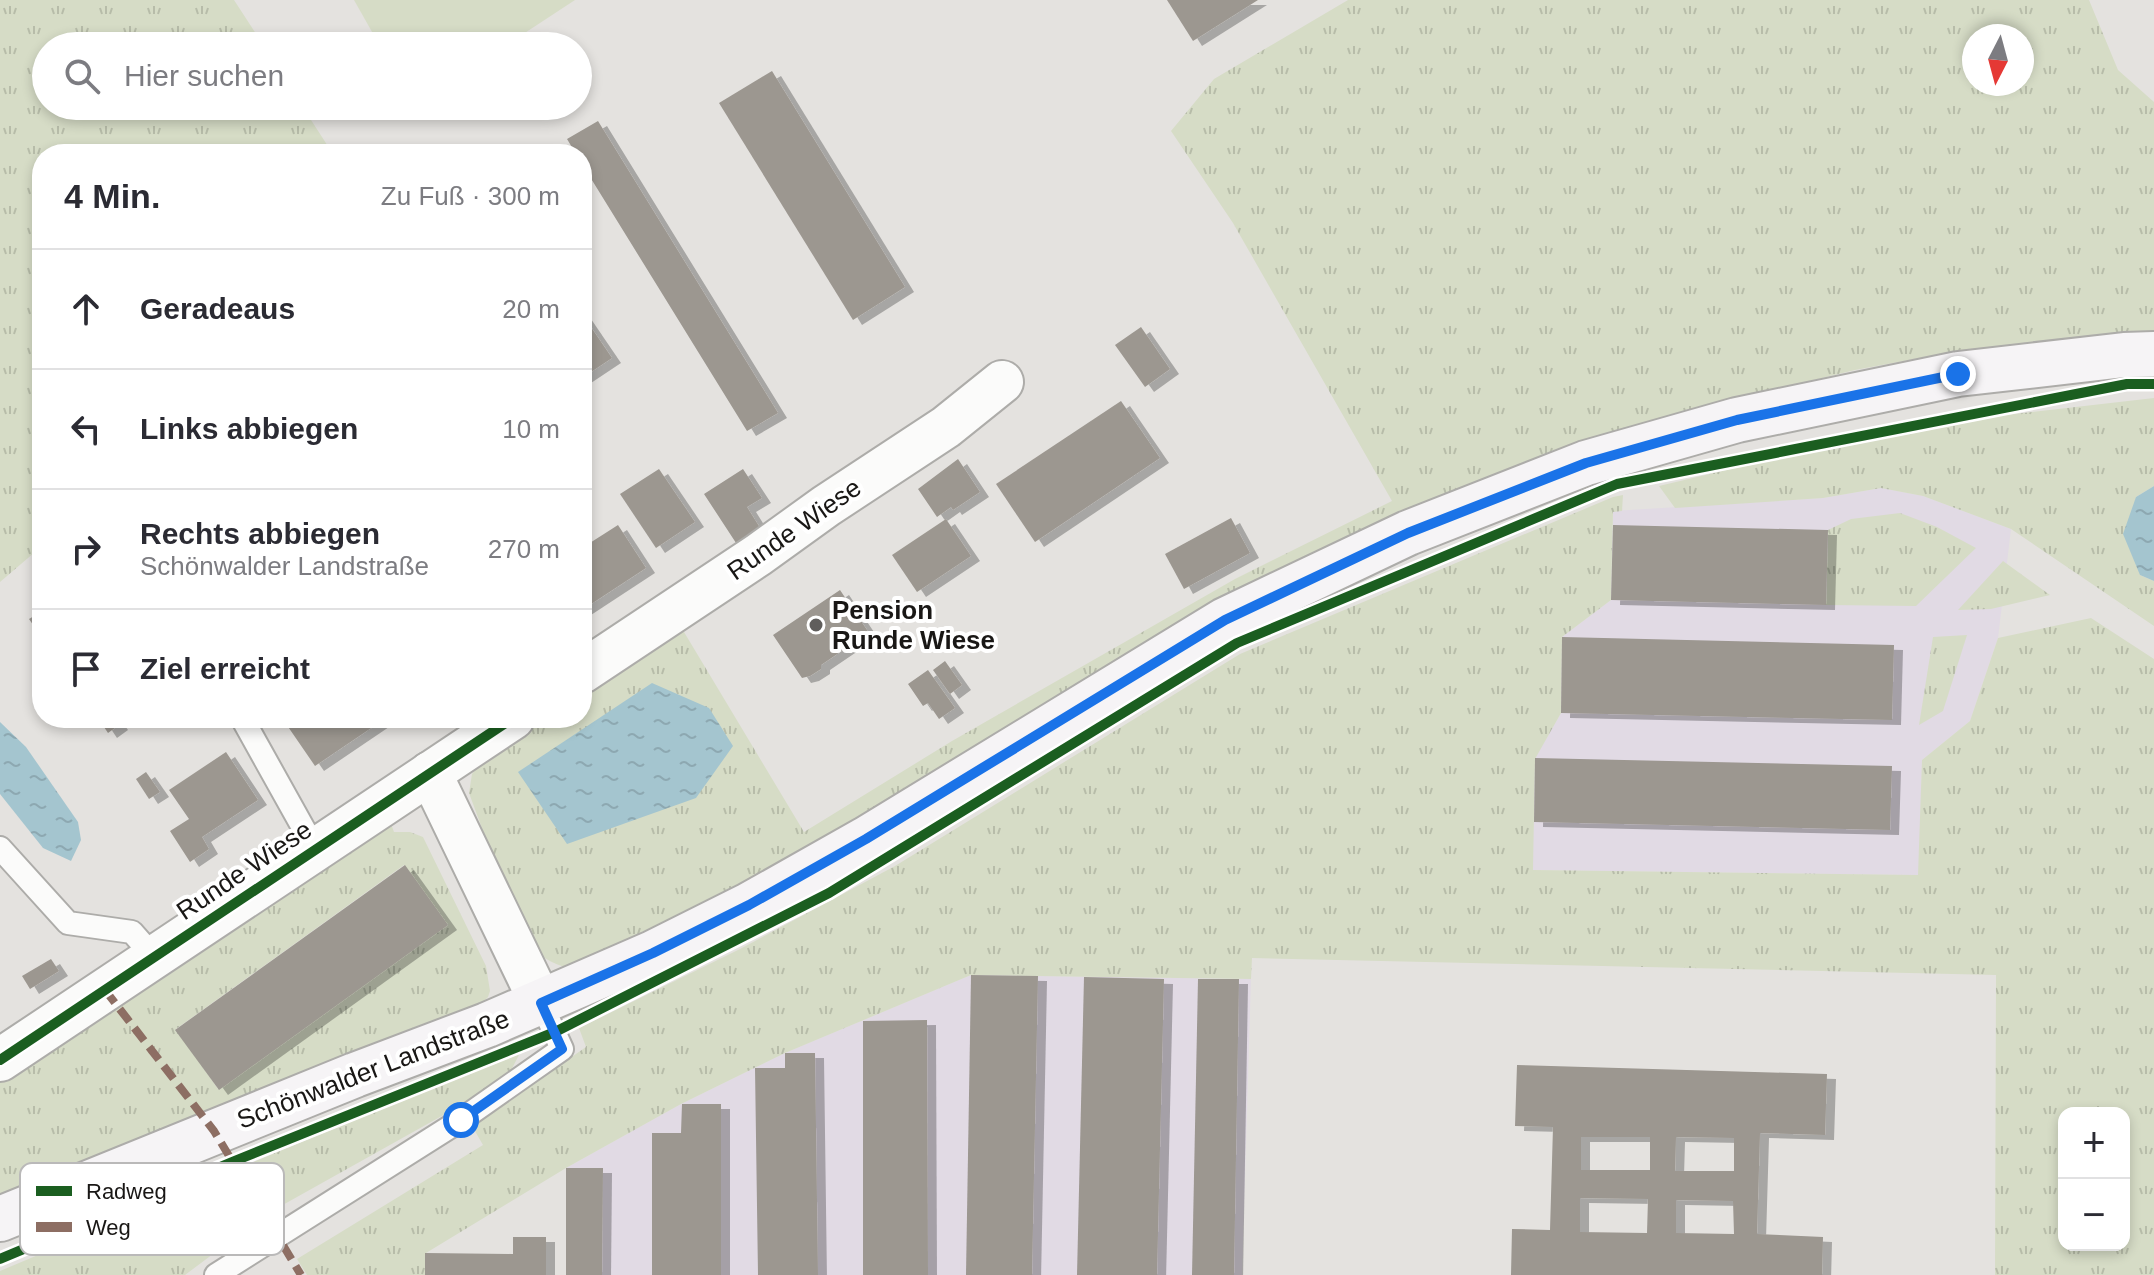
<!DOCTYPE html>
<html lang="de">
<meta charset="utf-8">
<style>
body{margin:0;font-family:Arial,sans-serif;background:#f2f2f3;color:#2b2b33}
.controls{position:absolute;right:24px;bottom:24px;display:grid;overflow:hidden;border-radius:16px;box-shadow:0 4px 12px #0003}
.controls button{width:72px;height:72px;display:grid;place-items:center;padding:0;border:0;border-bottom:2px solid #e1e1e2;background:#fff;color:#2b2b33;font:40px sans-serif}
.compass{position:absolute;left:1962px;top:24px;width:72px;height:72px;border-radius:50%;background:#fff;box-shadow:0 4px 12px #0003;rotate:186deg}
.stop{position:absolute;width:24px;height:24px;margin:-18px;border:6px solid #1a73e8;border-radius:50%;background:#fff}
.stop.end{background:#1a73e8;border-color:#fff;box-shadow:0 2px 8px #0008}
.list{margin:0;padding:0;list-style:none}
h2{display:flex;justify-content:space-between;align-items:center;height:104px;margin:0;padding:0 32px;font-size:34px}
h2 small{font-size:26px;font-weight:400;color:#7c7c81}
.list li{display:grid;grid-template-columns:52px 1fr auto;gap:24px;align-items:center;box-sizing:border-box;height:120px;padding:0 32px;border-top:2px solid #e1e1e2}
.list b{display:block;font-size:30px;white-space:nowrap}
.list p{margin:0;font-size:26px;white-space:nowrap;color:#7c7c81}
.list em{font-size:26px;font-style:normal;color:#7c7c81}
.icon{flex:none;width:44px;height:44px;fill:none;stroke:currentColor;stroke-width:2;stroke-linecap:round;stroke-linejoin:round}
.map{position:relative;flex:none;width:2154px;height:1275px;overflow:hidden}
.search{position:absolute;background:#fff;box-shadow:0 4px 12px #0003;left:32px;top:32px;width:560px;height:88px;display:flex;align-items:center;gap:20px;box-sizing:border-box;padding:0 28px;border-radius:44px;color:#7c7c81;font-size:30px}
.panel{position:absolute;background:#fff;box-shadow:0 4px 12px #0003;left:32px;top:144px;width:560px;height:584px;border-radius:32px}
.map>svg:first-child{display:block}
</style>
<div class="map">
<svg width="2154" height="1275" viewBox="0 0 2154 1275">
<defs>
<pattern id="grass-tufts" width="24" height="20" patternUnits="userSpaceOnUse" patternTransform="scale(2)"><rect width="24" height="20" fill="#d6dcc6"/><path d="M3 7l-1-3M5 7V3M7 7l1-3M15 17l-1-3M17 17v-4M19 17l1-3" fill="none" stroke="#b7bca9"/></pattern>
<pattern id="water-ripples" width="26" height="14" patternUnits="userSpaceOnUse" patternTransform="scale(2)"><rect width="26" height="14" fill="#a4c5cf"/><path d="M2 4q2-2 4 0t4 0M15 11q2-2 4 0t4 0" fill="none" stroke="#8da8b1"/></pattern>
<filter id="shadow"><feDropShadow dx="9" dy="5" stdDeviation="0" flood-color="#0004"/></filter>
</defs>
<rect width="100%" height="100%" fill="#e4e2df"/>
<!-- industrial -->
<g fill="#e1dae4">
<polygon points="1881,488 1923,496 2011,529 1998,638 1970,721 1922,760 1919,875 1532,870 1535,758 1561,713 1562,637 1611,600 1613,511 1823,498"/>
<polygon points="971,975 1251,979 1242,1275 566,1275 566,1168 681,1104 785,1053"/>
</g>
<!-- grass -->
<g fill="url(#grass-tufts)" fill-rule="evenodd">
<polygon points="0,0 234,0 264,46 46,46 46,106 302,106 333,154 42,154 42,546 0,582"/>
<path d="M1348 0H2089L2118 70 2154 102V335L2120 336 1947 353 1855 370 1728 401 1577 447 734 894 568 968C547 962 534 953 521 934L469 793 472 774 486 755 540 718H582V690L681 627 804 832 952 741 1235 579 1392 501 1233 223 1171 131 1214 79ZM1974 36H2022V84H1974Z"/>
<polygon points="2154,398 2154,486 2136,497 2140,575 2154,581 2154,626 2011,529 1923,496 1881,488 1823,498 1675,508 1659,486 1777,458 1989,417"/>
<path d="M1623 495 1622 511 1613 512 1611 600 1562 637 1561 713 1535 759 1533 870 1918 875 1922 760 1970 721 1998 638 2091 618 2154 659V1275H1995L1996 975 1252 958 1251 979 971 975 785 1053 681 1104 566 1168 426 1253 425 1275H307L297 1259 483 1145 472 1126 586 1047 579 1028 740 949 895 866 1240 654 1613 497ZM2064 1113H2124V1245H2064Z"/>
<polygon points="1900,513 1937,527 1976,548 1916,606 1826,605 1828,530 1851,519"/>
<polygon points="2003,561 2050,595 1991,609 1958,610"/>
<polygon points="1967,635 1943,711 1919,725 1933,637"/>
<path d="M390 821 394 832H410L423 837 486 966 490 991 488 997 479 1006 0 1197V1078ZM404 865 447 925 218 1089 176 1029Z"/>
<polygon points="521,1051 506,1080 272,1211 244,1166"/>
<polygon points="228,1175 257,1221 185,1275 0,1275 0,1271"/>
</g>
<!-- pitch -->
<polygon fill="#d6dcc6" points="354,0 575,0 505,46 380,46"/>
<!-- water -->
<g fill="url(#water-ripples)">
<polygon points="2154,486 2154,581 2140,575 2123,534 2136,497"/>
<polygon points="652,683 709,708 733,746 696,798 567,844 518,772"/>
<polygon points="0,722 26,747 78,822 81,840 71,861 43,848 0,794"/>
</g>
<!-- building -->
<g fill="#9c9790" fill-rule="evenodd" filter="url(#shadow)">
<polygon points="1167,0 1258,0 1193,41"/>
<polygon points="772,71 905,287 853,320 719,103"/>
<polygon points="598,121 778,413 747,431 582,164 582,154 576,154 567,139"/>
<polygon points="582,314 612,358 582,378"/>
<polygon points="1141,327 1170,369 1145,387 1115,345"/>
<polygon points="1121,401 1160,458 1035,542 996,484"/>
<polygon points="958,459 980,492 953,510 951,507 937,517 918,489"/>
<polygon points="659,469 695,522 656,548 620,494"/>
<polygon points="743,469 762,498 747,507 762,531 738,546 704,494"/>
<polygon points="1231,518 1250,553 1184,589 1165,554"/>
<polygon points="946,519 971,556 917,592 892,555"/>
<polygon points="618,525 646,568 582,610 582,548"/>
<polygon points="1613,525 1828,530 1826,605 1611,600"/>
<polygon points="840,590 869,633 865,636 864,639 854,647 849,646 821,665 821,669 810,676 802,678 773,635"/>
<polygon points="39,613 42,617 42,638 29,619"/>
<polygon points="1562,637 1894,645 1892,720 1561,713"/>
<polygon points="945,661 962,685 950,694 933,670"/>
<polygon points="928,670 955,708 939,719 928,703 923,706 908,684"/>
<polygon points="98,718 114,718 119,725 108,733"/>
<polygon points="282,718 378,718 380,722 315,766"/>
<polygon points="226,752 258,800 202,837 209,849 190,862 170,831 189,819 169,790"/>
<polygon points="1535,758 1892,766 1890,830 1534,822"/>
<polygon points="146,772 160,792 149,799 136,779"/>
<polygon points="405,865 448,925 219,1090 175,1030"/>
<polygon points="51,959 59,971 30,989 22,976"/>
<polygon points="971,975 1038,976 1032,1275 966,1275"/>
<polygon points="1084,977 1164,979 1157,1275 1077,1275"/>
<polygon points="1198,979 1239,979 1234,1275 1192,1275"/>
<polygon points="927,1020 928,1275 863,1275 863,1021"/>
<polygon points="785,1053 815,1053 818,1275 758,1275 755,1068 785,1068"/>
<path d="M1517 1065 1827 1074 1825 1135 1760 1133 1757 1234 1823 1237 1822 1275H1511L1512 1229 1550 1230 1553 1127 1515 1126ZM1581 1137H1650V1170H1581ZM1676 1137 1734 1138V1171H1675ZM1580 1198 1648 1199 1647 1233 1580 1232ZM1676 1200 1733 1201 1734 1234 1676 1233Z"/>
<polygon points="682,1104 721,1104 721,1275 652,1275 652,1133 681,1133"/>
<polygon points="566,1168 603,1168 602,1275 566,1275"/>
<polygon points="513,1237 546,1237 546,1275 425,1275 425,1253 513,1254"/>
</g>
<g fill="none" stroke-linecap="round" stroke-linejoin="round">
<!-- lane casing -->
<g stroke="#adaca9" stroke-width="26">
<g id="lane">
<polyline points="242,718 315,849"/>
<polyline points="0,848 68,923 132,932 154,957"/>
<polyline points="216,1275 461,1120 562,1049 541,1003"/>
</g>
</g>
<!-- street casing -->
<g stroke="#adaca9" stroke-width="46">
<g id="street">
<polyline points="582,672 758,555 826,506 946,427 1002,382"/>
<polyline points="430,773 541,1003"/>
<polyline points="0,1060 513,718"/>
</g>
</g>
<!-- secondary casing -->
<g stroke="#adaca9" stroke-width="48">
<polyline id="secondary" points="0,1219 355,1075 487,1025 653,953 749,905 866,839 1225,620 1408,533 1586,463 1737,420 1958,374 2124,355 2154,354"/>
</g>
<!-- lane -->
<use href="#lane" stroke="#fbfbfa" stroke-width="22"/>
<!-- street -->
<use href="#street" stroke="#fbfbfa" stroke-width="42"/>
<!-- secondary -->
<use href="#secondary" stroke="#f6f4f6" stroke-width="44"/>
<!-- quiet -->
<polyline stroke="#8d6e63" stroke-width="8" stroke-dasharray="16 8" stroke-linecap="butt" points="105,990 214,1131 301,1275"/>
<!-- cycleway casing -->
<g stroke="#fff" stroke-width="15">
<g id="cycleway">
<polyline points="0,1060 513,718"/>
<polyline points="0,1259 232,1162 555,1032 829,893 1237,643 1617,484 2127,384 2154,384"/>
</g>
</g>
<!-- cycleway -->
<use href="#cycleway" stroke="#1b5e20" stroke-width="10"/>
</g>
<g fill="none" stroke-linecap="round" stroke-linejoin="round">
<!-- route -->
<polyline stroke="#1a73e8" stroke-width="10" points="461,1120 562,1049 541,1003 653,953 749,905 866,839 1225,620 1408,533 1586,463 1737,420 1958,374"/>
</g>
<!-- markers -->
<circle fill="#605e5c" stroke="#fff" stroke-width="3" cx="816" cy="625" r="8"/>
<g text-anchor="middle" stroke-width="8" stroke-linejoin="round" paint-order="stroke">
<!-- street labels -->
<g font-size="26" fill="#191715" stroke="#fff">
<text transform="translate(794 529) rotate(-35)" y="9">Runde Wiese</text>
<text transform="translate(244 870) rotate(-34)" y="9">Runde Wiese</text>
<text transform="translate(373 1069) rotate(-21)" y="9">Schönwalder Landstraße</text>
</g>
<!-- poi labels -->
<g font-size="26" font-weight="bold" fill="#191715" stroke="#fff" text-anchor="start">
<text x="832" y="619">Pension<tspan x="832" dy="30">Runde Wiese</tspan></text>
</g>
</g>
<!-- legend -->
<rect x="20" y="1163" width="264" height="92" rx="12" fill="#fff" stroke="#bab9b9" stroke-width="2"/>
<rect x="36" y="1186" width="36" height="10" fill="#1b5e20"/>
<rect x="36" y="1222" width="36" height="10" fill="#8d6e63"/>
<g font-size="22" fill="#191715">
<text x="86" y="1199">Radweg</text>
<text x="86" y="1235">Weg</text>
</g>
</svg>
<div class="controls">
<button>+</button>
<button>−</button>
</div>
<svg class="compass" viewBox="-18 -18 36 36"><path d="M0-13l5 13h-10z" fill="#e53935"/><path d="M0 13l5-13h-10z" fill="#7c7c81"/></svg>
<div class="stop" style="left:461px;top:1120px"></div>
<div class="stop end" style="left:1958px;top:374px"></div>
<div class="search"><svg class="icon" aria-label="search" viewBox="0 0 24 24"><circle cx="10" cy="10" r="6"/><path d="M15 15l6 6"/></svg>Hier suchen</div>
<section class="panel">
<h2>4 Min.<small>Zu Fuß · 300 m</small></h2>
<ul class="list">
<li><svg class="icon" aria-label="ahead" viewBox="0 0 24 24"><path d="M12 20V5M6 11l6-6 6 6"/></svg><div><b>Geradeaus</b></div><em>20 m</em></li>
<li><svg class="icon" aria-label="left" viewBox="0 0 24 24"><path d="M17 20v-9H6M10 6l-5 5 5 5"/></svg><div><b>Links abbiegen</b></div><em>10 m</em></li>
<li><svg class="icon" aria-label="right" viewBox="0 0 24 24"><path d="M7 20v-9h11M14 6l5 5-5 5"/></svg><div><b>Rechts abbiegen</b><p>Schönwalder Landstraße</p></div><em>270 m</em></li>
<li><svg class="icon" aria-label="arrive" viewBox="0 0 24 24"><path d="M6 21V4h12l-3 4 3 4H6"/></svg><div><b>Ziel erreicht</b></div></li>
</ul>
</section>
</div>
